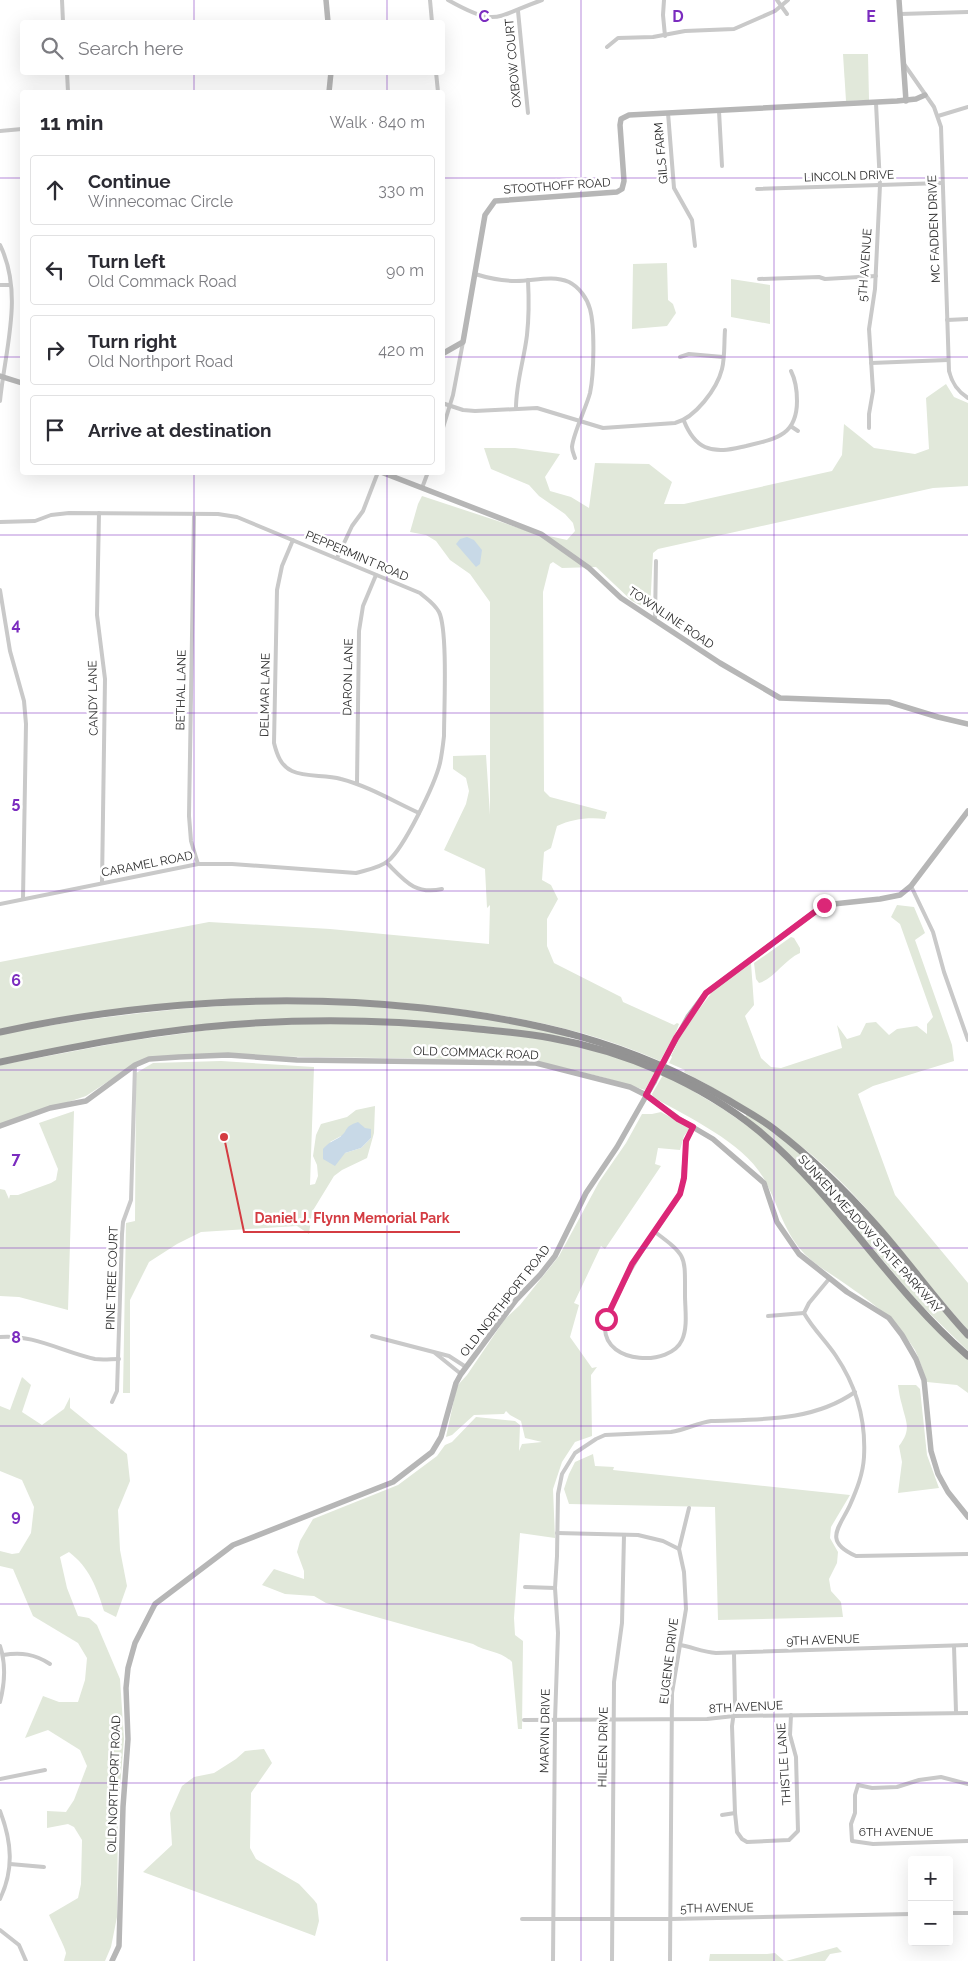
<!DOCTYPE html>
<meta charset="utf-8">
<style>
body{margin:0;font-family:Raleway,sans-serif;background:#f7f7f7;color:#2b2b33}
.controls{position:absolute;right:15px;bottom:15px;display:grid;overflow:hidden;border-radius:5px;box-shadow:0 5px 20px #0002}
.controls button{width:45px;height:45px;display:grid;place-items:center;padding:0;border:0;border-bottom:1px solid #e1e1e2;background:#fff;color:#2b2b33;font:25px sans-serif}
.stop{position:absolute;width:15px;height:15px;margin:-11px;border:4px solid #db2777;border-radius:50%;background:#fff}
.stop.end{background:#db2777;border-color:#fff;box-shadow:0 1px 5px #0008}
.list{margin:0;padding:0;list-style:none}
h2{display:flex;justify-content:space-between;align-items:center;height:65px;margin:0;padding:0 20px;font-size:21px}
h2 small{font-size:16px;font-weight:400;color:#7c7c81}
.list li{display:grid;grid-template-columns:32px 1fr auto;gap:15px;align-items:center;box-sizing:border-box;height:70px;margin:0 10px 10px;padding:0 10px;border:1px solid #e1e1e2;border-radius:5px}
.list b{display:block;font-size:19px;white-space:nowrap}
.list p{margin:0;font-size:16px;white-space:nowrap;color:#7c7c81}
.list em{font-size:16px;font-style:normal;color:#7c7c81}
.icon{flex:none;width:28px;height:28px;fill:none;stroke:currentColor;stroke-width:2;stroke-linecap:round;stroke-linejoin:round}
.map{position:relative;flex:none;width:968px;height:1961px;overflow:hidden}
.search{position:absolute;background:#fff;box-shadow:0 5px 20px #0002;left:20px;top:20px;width:425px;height:55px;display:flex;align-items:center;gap:12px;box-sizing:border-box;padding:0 18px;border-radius:5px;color:#7c7c81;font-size:19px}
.panel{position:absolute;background:#fff;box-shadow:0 5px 20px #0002;left:20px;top:90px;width:425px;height:385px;border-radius:5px}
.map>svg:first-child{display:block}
</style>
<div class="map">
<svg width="968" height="1961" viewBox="0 0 968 1961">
<rect width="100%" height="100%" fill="#fff"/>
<!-- green -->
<g fill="#e1e8da" fill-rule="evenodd">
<polygon points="843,54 868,54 869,100 846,101"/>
<polygon points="667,263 668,300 673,304 676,313 667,326 632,329 633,264"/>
<polygon points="731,279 770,285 770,324 731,317"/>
<path d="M946 384 954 397 968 403V486L933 488 658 549 653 553 650 610 632 601 596 567 562 568 553 562 550 564 543 592 544 791 550 797 607 812 605 819C588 817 572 819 557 826L551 848 544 852 542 880 551 885 558 899 547 919V946L554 963 621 997 623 1002 674 1025 677 1023 679 1024 676 1032 660 1061C578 1025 491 1011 403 1003 347 998 292 995 236 999 210 1001 184 1004 157 1007 104 1012 52 1018 0 1029V962L209 922 330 929 489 944 490 905 487 908 485 869 444 850 466 804 469 791 466 778 453 769V756L486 755 490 815V602L470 574 450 560 436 541 426 535 410 532 418 504 422 496 531 532 567 540 575 531 573 523 565 514 539 496 529 485 491 469 484 448H515L560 454 545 477 550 491 571 497 589 508 595 463 649 464 672 482 664 504H684L832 471 842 455 844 424 874 448 915 454 929 449 926 398Z"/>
<path d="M897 905 914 907 925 933 915 940 952 1045 954 1061 873 1086 858 1094 895 1195 968 1283V1330C927 1285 892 1235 850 1191 803 1141 745 1104 684 1072L685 1070 669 1063 672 1057 671 1056 684 1029 716 987 751 963 754 1005 745 1016 761 1058 771 1067 781 1068 842 1048 837 1025 847 1039 860 1035 866 1023 876 1022 889 1035 897 1029 917 1026 927 1034V1024L933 1017 900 924 891 917Z"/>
<path d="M791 937 794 938 800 948V953C784 960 775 978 759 983L756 979 754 963Z"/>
<path d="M280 1003 364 1005 469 1015 569 1035V1038C461 1020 353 1014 244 1022 216 1024 189 1030 161 1034 108 1042 54 1051 0 1059V1034C93 1017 185 1006 280 1003Z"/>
<path d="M311 1023C408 1025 510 1025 605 1053 622 1058 638 1065 655 1071L645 1090 602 1077 530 1060 169 1055 133 1065 86 1096 0 1125V1065L128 1041 223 1028Z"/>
<path d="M221 1061 314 1067 310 1185 315 1184 318 1176 317 1165 313 1156 316 1135 321 1124 347 1117 356 1110 375 1106 374 1133 367 1158 342 1170 334 1176 312 1212 309 1234 297 1226 201 1232 177 1244 149 1262 130 1300V1393H123L126 1223 135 1221 136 1073 153 1063ZM341 1136 371 1138 361 1148 345 1153 330 1142Z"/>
<path d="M663 1075 683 1085 723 1109 756 1132 794 1167 968 1358V1393L957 1385 927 1382C923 1372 920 1360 915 1350 896 1320 873 1303 844 1283 830 1273 813 1264 802 1251 783 1230 777 1201 763 1177 741 1141 689 1118 653 1097L652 1094Z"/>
<polygon points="74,1111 68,1310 19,1297 0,1296 0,1189 5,1190 9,1199 10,1195 18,1195 51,1183 56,1180 58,1169 39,1123"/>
<path d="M661 1112 690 1128 684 1136 680 1150 658 1148 655 1164 661 1166 605 1249 601 1246 574 1303 579 1305 570 1337 592 1368 597 1367 591 1375 592 1436 575 1442 562 1462 553 1489 555 1538 520 1533 514 1618 515 1635 523 1641 522 1729H518L512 1662C501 1651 486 1652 473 1644L326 1603 314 1596 285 1594 262 1585 274 1569 304 1579V1571L297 1552 300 1541 313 1519 398 1485 437 1456 445 1445 452 1442 476 1417 515 1421 520 1425 519 1451 522 1444 542 1442 525 1438 521 1421 510 1415 506 1411 504 1414 474 1415 452 1435 446 1437 457 1386 467 1375 505 1319 520 1305 559 1256 599 1182 626 1143 642 1114H652Z"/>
<polygon points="747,1114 769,1128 817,1167 866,1218 968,1338 968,1351 917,1301 835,1203 792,1157 745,1117"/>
<path d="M22 1377 31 1385 22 1412 42 1425 64 1409 70 1397V1408L127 1454 130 1481 118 1510 120 1550 127 1586 116 1617 104 1611C97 1588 89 1567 69 1552L60 1557 67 1588 78 1616 89 1618 97 1625 120 1679 124 1739 118 1811 117 1917 111 1947 105 1961H64C64 1960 66 1954 66 1953 66 1949 52 1922 49 1915L78 1898 81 1884 82 1840 74 1827 68 1824 47 1828V1811L66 1812 74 1800 87 1766 80 1750 48 1730 25 1738 43 1696 59 1702H78L85 1680 87 1658 78 1643 33 1616 13 1569 0 1566V1551L12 1554 19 1553 31 1533 34 1507 22 1480 0 1471V1406L10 1410Z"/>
<path d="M898 1385H916L920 1389 927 1455 939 1488 898 1493 902 1462 899 1446C912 1429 906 1423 902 1405 900 1399 899 1392 898 1385Z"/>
<polygon points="593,1454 595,1466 614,1467 613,1470 850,1495 831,1527 830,1538 838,1552 837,1563 829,1579 831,1591 841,1602 843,1617 718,1620 715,1507 569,1504 564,1489 569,1474 575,1462"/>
<polygon points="264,1749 272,1763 251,1793 250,1848 256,1859 299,1884 314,1900 317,1904 319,1921 315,1936 143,1872 172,1845 170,1813 182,1786 194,1777 214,1773 236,1759 245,1751"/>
<polygon points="837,1947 842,1952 830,1954 825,1961 786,1961"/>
<polygon points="775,1953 784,1961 709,1961 710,1954 767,1954"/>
</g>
<!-- water -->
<g fill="#c8d9e7">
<polygon points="467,537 474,540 482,550 480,564 476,567 456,544 460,539"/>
<path d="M358 1122 365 1128 371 1129V1138L361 1148 345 1153 335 1166 323 1159V1149C328 1143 333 1141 340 1137 349 1130 343 1127 358 1122Z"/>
</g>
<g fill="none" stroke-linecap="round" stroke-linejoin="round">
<!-- street -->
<g stroke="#c9c9c9" stroke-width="4">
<polyline points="62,0 63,22"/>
<polyline points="430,0 432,22"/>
<path d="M448 0C498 28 494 17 542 0"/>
<polyline points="664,0 663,15 665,36"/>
<polyline points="777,0 787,14"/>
<polyline points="518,11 528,113"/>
<polyline points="900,14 968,12"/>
<polyline points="607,47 618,38 653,37 685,31 734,29 775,11 788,0"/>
<path d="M904 64 934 107 941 127 949 371C952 383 957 391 968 398"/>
<polyline points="67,72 68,92"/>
<polyline points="436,72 438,92"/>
<polyline points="719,111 722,166"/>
<polyline points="668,113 674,188 692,220 695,246"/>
<polyline points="938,116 968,107"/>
<polyline points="0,131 22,129"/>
<polyline points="757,189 942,183"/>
<path d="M0 245C24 294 5 349 0 401"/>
<path d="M475 274C488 278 502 281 516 281 534 281 552 275 569 282 579 287 587 298 590 309 595 327 594 374 590 393 586 408 573 434 572 447 572 451 574 455 575 458"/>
<polyline points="759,279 819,277 825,279 876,276"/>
<polyline points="0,285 10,285"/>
<polyline points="947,320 968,319"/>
<polyline points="680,357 689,354 723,357"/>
<polyline points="871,363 948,360"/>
<path d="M442 403 463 410 475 411 537 408 603 428 675 423C695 418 717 389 722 369 725 357 724 343 725 330"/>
<path d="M516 408C516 383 524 360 527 335 529 317 529 299 528 280"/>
<path d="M684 421C688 431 694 442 705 447 719 453 732 449 746 446 775 439 797 436 797 401 797 389 796 381 791 371"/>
<polyline points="792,427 798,431"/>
<polyline points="869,428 869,414 873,391 869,329 875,289 880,185 876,103"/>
<polyline points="442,431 453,395 463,342"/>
<polyline points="422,488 428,472"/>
<polyline points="99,513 97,615 105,679 102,883"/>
<polyline points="194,515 189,816 191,841 198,864"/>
<path d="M0 522 35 521 51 515 69 513 218 514 237 517 420 593C427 599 434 603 439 612 448 630 444 711 444 736 443 745 442 754 440 763 435 784 404 848 388 861 380 868 366 870 356 873L232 864H198L0 904"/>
<path d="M293 540 282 566 277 590 274 743C277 755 281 766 292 771 307 778 325 774 341 779 368 786 393 801 419 813"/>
<polyline points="337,558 352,526 363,511 378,472"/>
<polyline points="0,590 10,651 24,701 26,724 23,899"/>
<polyline points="655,619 656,561"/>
<polyline points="357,783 359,631 363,606 376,575"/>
<path d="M387 863C405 881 415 895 442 889"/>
<polyline points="911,886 933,932 944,972 968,1040"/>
<path d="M655 1232C687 1256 685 1255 685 1295 685 1309 688 1327 682 1340 670 1367 606 1364 605 1329 605 1319 611 1310 615 1301 627 1275 638 1255 655 1232Z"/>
<polyline points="655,1232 674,1204 682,1187 686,1141 693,1127"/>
<path d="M829 1279 809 1303 804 1313C813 1329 826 1341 836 1356 857 1387 866 1420 864 1457 863 1474 857 1489 850 1505 840 1527 822 1541 856 1556L968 1554"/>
<polyline points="768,1316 804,1313"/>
<polyline points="372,1336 449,1356 466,1367"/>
<path d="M0 1337C33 1334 63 1352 95 1359 103 1360 111 1359 119 1359"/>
<polyline points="435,1353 461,1374"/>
<polyline points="112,1402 117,1391 122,1234 123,1222 131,1200 135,1065"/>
<polyline points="557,1533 638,1535 663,1541 679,1549 684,1572 686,1609 672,1693 670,1961"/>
<polyline points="679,1549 689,1508"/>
<polyline points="525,1587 555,1588"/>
<path d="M680 1645C692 1647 703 1652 716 1653L968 1645"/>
<path d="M0 1646C6 1664 5 1683 0 1702"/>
<polyline points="954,1646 956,1712"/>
<polyline points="734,1653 735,1704 732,1726 735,1813 737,1832 742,1839 747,1842 789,1840 798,1831 796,1757 790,1735 791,1715"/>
<path d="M3 1655C21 1652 35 1654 50 1664"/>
<polyline points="524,1720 707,1719 734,1716 968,1713"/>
<polyline points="0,1779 45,1770"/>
<polyline points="968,1784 941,1777 919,1780 897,1787 872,1788 858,1785 855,1795 855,1813 851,1824 852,1841 873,1844 968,1841"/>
<path d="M0 1811C12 1842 14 1870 0 1899"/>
<polyline points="722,1815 735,1813"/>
<polyline points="10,1864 44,1867"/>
<polyline points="949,1913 968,1913"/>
<polyline points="522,1919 671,1919 912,1914"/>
<polyline points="0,1930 19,1945 26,1961"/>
<path d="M553 1961 555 1720 558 1633 555 1588 557 1556 558 1494 562 1474 575 1453 596 1439 605 1435 671 1432C685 1430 697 1423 711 1421 761 1419 812 1422 855 1392"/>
<polyline points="612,1961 614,1682 622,1623 624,1535"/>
</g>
<!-- secondary -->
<g stroke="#b6b6b6" stroke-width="5.5">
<polyline points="326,0 328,22"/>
<polyline points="899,0 906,101"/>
<polyline points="329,92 331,72"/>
<polyline points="442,354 463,342 485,215 495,201 617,192 622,189 624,181 620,125 621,119 629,115 897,101 916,99 925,95"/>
<polyline points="0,376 22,383"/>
<polyline points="381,472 541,534 589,568 621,598 720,663 780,698 889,702 938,717 968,724"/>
<polyline points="668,1054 688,1017 706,993 824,905 880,899 900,895 911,886 968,811"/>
<polyline points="0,1126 50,1108 86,1101 135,1065 149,1059 179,1057 228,1055 297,1060 536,1063 630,1087 646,1095 679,1119 713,1139 764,1183 777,1222 799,1254 847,1292 889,1318 902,1335 916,1359 924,1380 931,1451 938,1474 948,1492 968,1517"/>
<polyline points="112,1961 119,1946 123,1807 128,1739 126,1688 128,1668 135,1643 155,1604 233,1545 393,1482 432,1452 441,1437 456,1383 461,1374 516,1300 540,1275 555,1256 586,1193 617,1147 654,1082"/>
</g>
<!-- highway -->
<g stroke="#939393" stroke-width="7">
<path d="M0 1032C139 1002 282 993 423 1008 535 1020 630 1042 728 1100 744 1110 760 1118 774 1129 812 1158 846 1191 877 1226 909 1262 936 1301 968 1335"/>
<path d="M0 1062C68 1048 137 1034 206 1027 293 1018 382 1019 469 1028 496 1031 524 1033 551 1038 625 1051 700 1083 759 1131 838 1197 890 1289 968 1356"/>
</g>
<!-- secondary-bridge -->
<polyline stroke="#b6b6b6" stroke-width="5.5" points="654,1082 668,1054"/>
</g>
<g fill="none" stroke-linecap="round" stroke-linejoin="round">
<!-- route -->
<polyline stroke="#db2777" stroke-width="6" points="606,1319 632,1264 680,1194 684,1178 686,1141 693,1127 678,1119 646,1095 676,1038 706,993 824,905"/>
</g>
<!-- grid -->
<path fill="none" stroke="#7b2cbf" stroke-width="1" stroke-opacity="0.55" d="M194 0V22M387 0V22M581 0V1961M774 0V1961M194 72V92M387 72V92M0 178H22M442 178H968M0 357H22M442 357H968M194 472V1961M387 472V1961M0 535H968M0 713H968M0 891H968M0 1070H968M0 1248H968M0 1426H968M0 1604H968M0 1783H968"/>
<g text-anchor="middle" stroke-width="5" stroke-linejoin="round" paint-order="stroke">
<!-- street labels -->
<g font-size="12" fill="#2c2c2c" stroke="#fff">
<text transform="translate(513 63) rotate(-95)" y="4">OXBOW COURT</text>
<text transform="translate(661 153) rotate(-95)" y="4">GILS FARM</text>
<text transform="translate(849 176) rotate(-2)" y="4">LINCOLN DRIVE</text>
<text transform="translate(557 186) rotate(-4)" y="4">STOOTHOFF ROAD</text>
<text transform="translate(934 229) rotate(-92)" y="4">MC FADDEN DRIVE</text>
<text transform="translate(865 265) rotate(-86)" y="4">5TH AVENUE</text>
<text transform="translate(357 556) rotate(23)" y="4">PEPPERMINT ROAD</text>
<text transform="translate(671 618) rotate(34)" y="4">TOWNLINE ROAD</text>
<text transform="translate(348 677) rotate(-89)" y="4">DARON LANE</text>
<text transform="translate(181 690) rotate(-89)" y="4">BETHAL LANE</text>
<text transform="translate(265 695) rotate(-89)" y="4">DELMAR LANE</text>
<text transform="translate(93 698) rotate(-91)" y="4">CANDY LANE</text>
<text transform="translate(147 864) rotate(-11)" y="4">CARAMEL ROAD</text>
<text transform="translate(476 1053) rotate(2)" y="4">OLD COMMACK ROAD</text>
<text transform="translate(870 1234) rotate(48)" y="4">SUNKEN MEADOW STATE PARKWAY</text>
<text transform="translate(112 1278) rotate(-88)" y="4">PINE TREE COURT</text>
<text transform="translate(505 1301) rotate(-52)" y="4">OLD NORTHPORT ROAD</text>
<text transform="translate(823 1640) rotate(-2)" y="4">9TH AVENUE</text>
<text transform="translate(669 1661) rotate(-83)" y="4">EUGENE DRIVE</text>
<text transform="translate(746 1707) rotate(-3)" y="4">8TH AVENUE</text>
<text transform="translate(545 1731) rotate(-89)" y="4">MARVIN DRIVE</text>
<text transform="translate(603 1747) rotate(-89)" y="4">HILEEN DRIVE</text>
<text transform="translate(784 1764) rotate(-94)" y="4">THISTLE LANE</text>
<text transform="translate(114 1784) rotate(-88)" y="4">OLD NORTHPORT ROAD</text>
<text x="896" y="1836">6TH AVENUE</text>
<text transform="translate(717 1908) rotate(-1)" y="4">5TH AVENUE</text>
</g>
</g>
<g font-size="16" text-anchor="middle" font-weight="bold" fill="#7b2cbf" stroke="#fff" stroke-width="5" stroke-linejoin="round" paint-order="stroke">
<text x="484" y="22">C</text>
<text x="678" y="22">D</text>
<text x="871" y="22">E</text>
<text x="16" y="630">4</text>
<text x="16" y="808">5</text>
<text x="16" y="986">6</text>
<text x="16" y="1164">7</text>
<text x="16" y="1343">8</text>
<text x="16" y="1521">9</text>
</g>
<!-- callouts -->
<path fill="none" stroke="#d43c42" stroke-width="2" d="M224 1137L244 1232H460"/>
<circle fill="#d43c42" stroke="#fff" stroke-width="2" cx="224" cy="1137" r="5"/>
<g font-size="14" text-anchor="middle" font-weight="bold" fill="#d43c42" stroke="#fff" stroke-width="5" stroke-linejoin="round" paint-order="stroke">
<text x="352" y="1223">Daniel J. Flynn Memorial Park</text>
</g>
</svg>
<div class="controls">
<button>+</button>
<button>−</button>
</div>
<div class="stop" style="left:606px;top:1319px"></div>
<div class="stop end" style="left:824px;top:905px"></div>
<div class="search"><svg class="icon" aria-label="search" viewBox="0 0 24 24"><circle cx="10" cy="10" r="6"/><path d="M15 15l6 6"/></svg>Search here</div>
<section class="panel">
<h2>11 min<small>Walk · 840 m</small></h2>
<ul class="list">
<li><svg class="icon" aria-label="ahead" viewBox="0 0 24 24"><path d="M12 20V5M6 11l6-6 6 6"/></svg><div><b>Continue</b><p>Winnecomac Circle</p></div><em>330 m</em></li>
<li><svg class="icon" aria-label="left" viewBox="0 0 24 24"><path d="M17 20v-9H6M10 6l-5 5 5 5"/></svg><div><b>Turn left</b><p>Old Commack Road</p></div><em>90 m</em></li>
<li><svg class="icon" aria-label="right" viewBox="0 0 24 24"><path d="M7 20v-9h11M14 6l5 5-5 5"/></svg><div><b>Turn right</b><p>Old Northport Road</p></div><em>420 m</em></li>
<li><svg class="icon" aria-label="arrive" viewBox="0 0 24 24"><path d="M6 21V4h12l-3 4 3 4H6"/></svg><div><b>Arrive at destination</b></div></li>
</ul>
</section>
</div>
